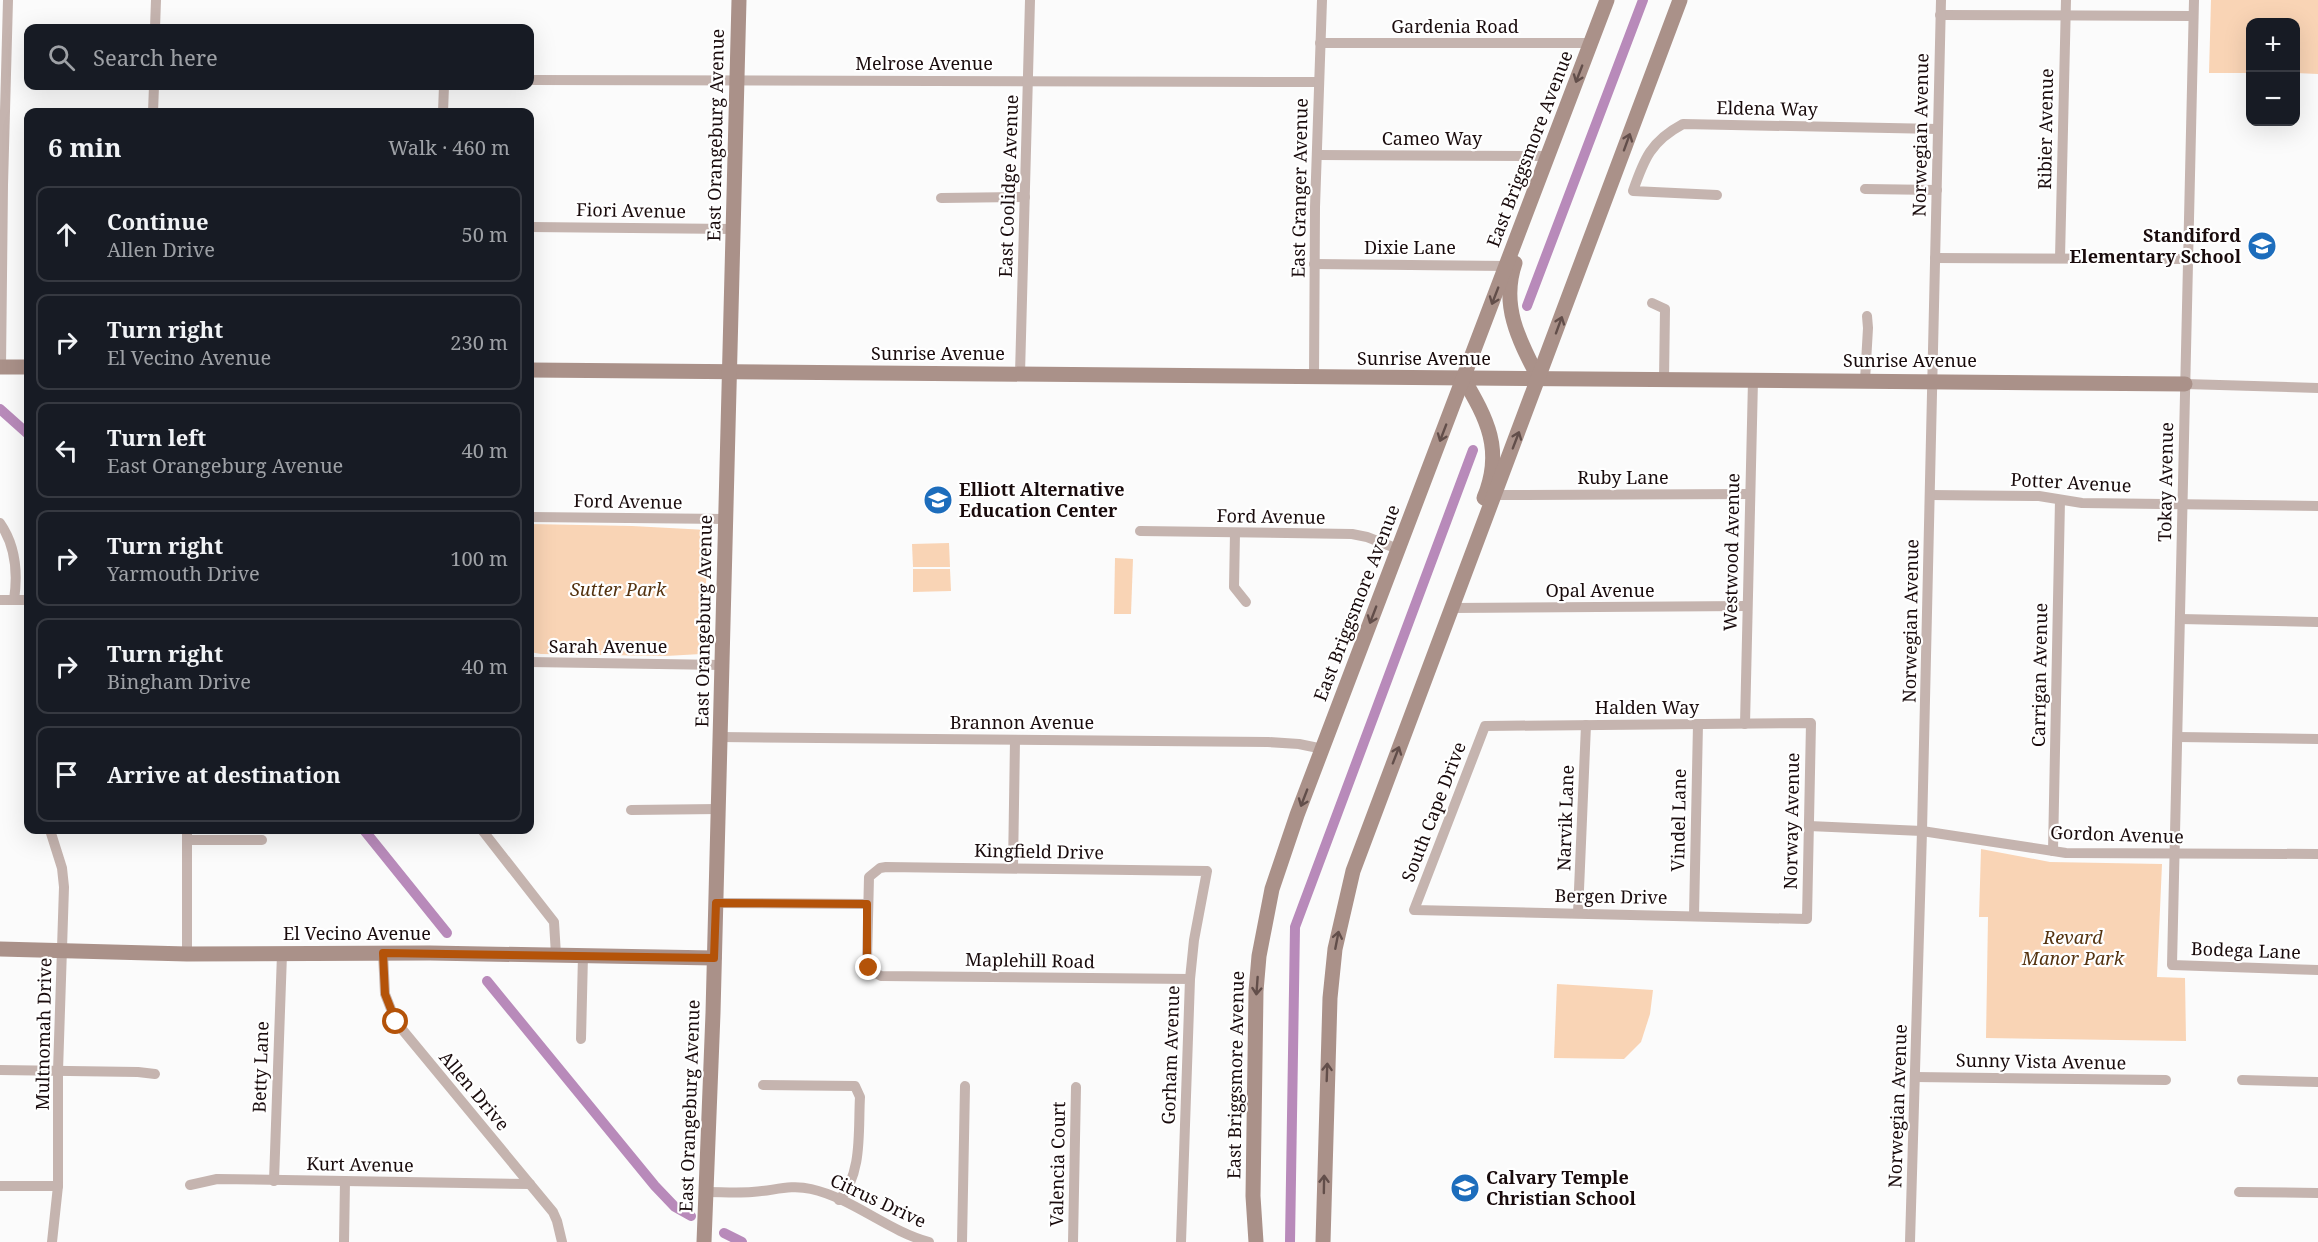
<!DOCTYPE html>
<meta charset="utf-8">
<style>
body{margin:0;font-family:"Noto Serif",serif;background:#20242c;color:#f1f3f6}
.controls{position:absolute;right:18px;top:18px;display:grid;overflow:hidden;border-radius:12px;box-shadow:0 6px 24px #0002}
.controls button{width:54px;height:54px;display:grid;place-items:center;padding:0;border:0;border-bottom:2px solid #363941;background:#171b24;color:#f1f3f6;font:30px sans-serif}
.stop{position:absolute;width:18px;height:18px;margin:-14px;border:4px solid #b45309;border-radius:50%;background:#fff}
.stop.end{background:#b45309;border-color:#fff;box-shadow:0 2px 6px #0008}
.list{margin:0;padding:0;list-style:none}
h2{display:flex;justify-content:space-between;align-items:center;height:78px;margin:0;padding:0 24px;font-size:26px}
h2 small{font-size:20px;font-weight:400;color:#9ea1a6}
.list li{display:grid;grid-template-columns:39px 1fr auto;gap:18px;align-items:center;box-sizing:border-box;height:96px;margin:0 12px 12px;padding:0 12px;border:2px solid #363941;border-radius:12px}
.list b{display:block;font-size:22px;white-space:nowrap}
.list p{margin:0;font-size:20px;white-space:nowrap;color:#9ea1a6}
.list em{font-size:20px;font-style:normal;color:#9ea1a6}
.icon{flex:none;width:33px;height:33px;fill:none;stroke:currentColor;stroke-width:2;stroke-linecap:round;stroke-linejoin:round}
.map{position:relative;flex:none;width:2318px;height:1242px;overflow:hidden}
.search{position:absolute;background:#171b24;box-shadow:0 6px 24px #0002;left:24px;top:24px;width:510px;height:66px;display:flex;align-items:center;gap:15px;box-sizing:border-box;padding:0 21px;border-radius:12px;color:#9ea1a6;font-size:22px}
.panel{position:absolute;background:#171b24;box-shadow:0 6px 24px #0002;left:24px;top:108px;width:510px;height:726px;border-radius:12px}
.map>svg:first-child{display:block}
</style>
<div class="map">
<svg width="2318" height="1242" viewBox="0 0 2318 1242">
<rect width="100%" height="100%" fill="#fbfbfb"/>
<!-- green -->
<g fill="#f9d4b5">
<polygon points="2211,0 2318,0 2318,74 2296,73 2296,22 2250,22 2250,73 2209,73"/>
<polygon points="530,524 632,526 707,530 705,651 701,654 666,656 541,654 530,652"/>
<polygon points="949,543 950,567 913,567 912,544"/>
<polygon points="1115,558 1133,559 1131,614 1114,614"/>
<polygon points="913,569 950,569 951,591 913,592"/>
<polygon points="1981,849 2050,862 2162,864 2157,977 2185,978 2186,1041 1986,1038 1988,917 1979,917"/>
<polygon points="1557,984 1653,990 1650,1014 1641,1042 1624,1059 1554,1058"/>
</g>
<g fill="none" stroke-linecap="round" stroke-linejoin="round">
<!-- canal -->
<g stroke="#b88aba" stroke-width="10">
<polyline points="1527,306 1643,0"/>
<polyline points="0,409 28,434"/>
<polyline points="364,830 447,933"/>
<polyline points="487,981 655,1186 675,1207 691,1216"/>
<polyline points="724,1233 742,1242"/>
<polyline points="1290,1242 1295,927 1473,450"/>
</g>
<!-- street -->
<g stroke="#c5b4af" stroke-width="10">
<polyline points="2194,0 2172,965 2318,970"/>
<polyline points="1940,15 2193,16"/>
<polyline points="155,28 156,0"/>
<polyline points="1320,43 1590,43"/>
<polyline points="530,80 1318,82"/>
<polyline points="153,112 154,86"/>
<polyline points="443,112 444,86"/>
<polyline points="1317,155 1548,156"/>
<polyline points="1865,189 1937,190"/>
<path d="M1717 195 1633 191C1644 159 1651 141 1683 124L1938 129"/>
<polyline points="941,198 1025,197"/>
<polyline points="530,227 733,229"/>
<polyline points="1935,258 2187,259"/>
<polyline points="2060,258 2066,0"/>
<polyline points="1314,264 1506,266"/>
<polyline points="1652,303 1665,309 1664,380"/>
<polyline points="1,367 3,185 8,0"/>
<polyline points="1020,374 1030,0"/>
<polyline points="1314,378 1315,207 1322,0"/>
<polyline points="1865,380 1868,328 1867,316"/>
<polyline points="2185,384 2318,388"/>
<polyline points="1495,495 1750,494"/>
<polyline points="1930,495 2039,496 2082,503 2318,506"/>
<polyline points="530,517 726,519"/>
<path d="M0 523C16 546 18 573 14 600"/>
<polyline points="1140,531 1352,534 1367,537 1398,549"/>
<polyline points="1235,533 1234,587 1246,602"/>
<polyline points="0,600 28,600"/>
<polyline points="1452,608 1747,606"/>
<polyline points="2180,619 2318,622"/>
<polyline points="530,662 722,665"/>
<polygon points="1811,723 1807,919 1414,910 1485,726"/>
<polyline points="1745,724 1753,380"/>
<polyline points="720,737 1268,742 1299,744 1323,749"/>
<polyline points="2178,737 2318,739"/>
<polyline points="631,810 718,809"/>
<polyline points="1809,826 1922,831 2066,853 2318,854"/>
<polyline points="50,830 62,868 64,887 58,1071 58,1186 52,1242"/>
<polyline points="187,830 187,954"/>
<polyline points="482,830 554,922 556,955"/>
<polyline points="187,840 262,840"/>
<polyline points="2053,851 2060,500"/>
<polyline points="1013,868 1015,740"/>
<polyline points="716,903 868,904"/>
<polyline points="1578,913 1586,725"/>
<polyline points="1694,916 1698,724"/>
<polyline points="383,953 385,994 396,1022 553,1212 557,1221 562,1242"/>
<polyline points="581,1039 583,955"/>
<polyline points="0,1070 138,1072 155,1074"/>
<polyline points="1915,1077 2166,1080"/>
<polyline points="2242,1080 2318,1082"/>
<path d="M763 1085 855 1086 860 1097C858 1130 863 1174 839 1200"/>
<polyline points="274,1181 282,954"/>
<polyline points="190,1185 217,1179 530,1184"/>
<polyline points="0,1186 58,1186"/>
<path d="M706 1192C721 1192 737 1193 752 1192 773 1191 790 1184 811 1189 852 1198 888 1231 929 1242"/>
<polyline points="2239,1192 2318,1193"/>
<polyline points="344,1242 345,1181"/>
<polyline points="962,1242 965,1086"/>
<polyline points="1073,1242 1076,1087"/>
<polyline points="1181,1242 1190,979 1194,940 1207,871 886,867 880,868 869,877 867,961 872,971 881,976 1190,979"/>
<polyline points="1910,1242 1922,831 1941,0"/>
</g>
<!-- secondary -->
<g stroke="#aa9189" stroke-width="15">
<path d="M1515 263C1500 306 1520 342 1539 379"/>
<polyline points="0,367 28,367"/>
<polyline points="530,370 2185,384"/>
<path d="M1463 378C1487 419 1504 450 1484 498"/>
<polyline points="0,949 187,954 430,953 714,958"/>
<polyline points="704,1242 713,1013 739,0"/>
<polyline points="1256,1242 1253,1196 1256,991 1259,956 1272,889 1297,815 1607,0"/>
<polyline points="1323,1242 1330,998 1335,949 1353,871 1680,0"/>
</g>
</g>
<!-- one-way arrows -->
<defs><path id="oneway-shaft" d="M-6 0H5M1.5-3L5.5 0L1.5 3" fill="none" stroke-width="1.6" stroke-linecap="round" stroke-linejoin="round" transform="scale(1.5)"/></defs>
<g stroke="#624e4a">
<use href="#oneway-shaft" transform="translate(1579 74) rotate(111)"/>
<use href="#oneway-shaft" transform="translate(1627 142) rotate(-70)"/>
<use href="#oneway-shaft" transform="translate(1495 296) rotate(111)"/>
<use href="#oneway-shaft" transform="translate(1559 325) rotate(-70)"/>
<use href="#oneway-shaft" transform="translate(1443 433) rotate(111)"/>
<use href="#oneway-shaft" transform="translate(1516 440) rotate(-69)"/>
<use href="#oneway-shaft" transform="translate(1373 615) rotate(111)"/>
<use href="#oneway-shaft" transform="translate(1396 755) rotate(-69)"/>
<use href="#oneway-shaft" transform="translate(1304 798) rotate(111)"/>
<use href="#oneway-shaft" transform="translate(1337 940) rotate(-79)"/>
<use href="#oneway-shaft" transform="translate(1257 986) rotate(94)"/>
<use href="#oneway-shaft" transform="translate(1327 1072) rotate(-88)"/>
<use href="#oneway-shaft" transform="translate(1324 1184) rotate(-89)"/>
</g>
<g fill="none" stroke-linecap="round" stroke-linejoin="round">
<!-- route -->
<polyline stroke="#b45309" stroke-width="8" points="396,1022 385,994 383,953 714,958 716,903 867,904 867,961 869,968"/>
</g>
<!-- icons -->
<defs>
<g id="school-disc" transform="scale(1.5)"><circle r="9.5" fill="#1d6dbc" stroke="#fff"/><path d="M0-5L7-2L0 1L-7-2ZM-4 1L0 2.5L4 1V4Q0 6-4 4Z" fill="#fff"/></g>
</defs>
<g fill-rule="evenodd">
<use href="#school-disc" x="2262" y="246"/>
<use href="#school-disc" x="938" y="500"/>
<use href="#school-disc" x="1465" y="1188"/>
</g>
<g text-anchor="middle" stroke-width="4.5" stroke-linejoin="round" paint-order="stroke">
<!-- street labels -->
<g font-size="18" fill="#190b0c" stroke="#fff">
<text x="1455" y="33">Gardenia Road</text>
<text x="924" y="70">Melrose Avenue</text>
<text transform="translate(1767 109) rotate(1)" y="6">Eldena Way</text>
<text transform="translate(2046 129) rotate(-89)" y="6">Ribier Avenue</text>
<text transform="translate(716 135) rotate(-89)" y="6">East Orangeburg Avenue</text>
<text transform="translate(1921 135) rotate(-89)" y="6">Norwegian Avenue</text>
<text x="1432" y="145">Cameo Way</text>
<text transform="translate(1530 149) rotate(-69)" y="6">East Briggsmore Avenue</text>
<text transform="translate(1009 186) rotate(-88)" y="6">East Coolidge Avenue</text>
<text transform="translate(1300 188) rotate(-89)" y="6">East Granger Avenue</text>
<text transform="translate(631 211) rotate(1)" y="6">Fiori Avenue</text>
<text x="1410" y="254">Dixie Lane</text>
<text x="938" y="360">Sunrise Avenue</text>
<text x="1424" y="365">Sunrise Avenue</text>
<text x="1910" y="367">Sunrise Avenue</text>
<text x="1623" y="484">Ruby Lane</text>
<text transform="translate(2166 482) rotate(-89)" y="6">Tokay Avenue</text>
<text transform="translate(2071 483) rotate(3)" y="6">Potter Avenue</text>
<text transform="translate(628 502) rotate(1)" y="6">Ford Avenue</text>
<text transform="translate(1271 517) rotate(1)" y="6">Ford Avenue</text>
<text transform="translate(1732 552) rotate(-89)" y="6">Westwood Avenue</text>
<text x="1600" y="597">Opal Avenue</text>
<text transform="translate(1357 603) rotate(-69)" y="6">East Briggsmore Avenue</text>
<text transform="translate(704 621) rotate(-89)" y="6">East Orangeburg Avenue</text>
<text transform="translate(1911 621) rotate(-89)" y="6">Norwegian Avenue</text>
<text x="608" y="653">Sarah Avenue</text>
<text transform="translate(2040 675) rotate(-89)" y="6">Carrigan Avenue</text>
<text x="1647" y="714">Halden Way</text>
<text x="1022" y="729">Brannon Avenue</text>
<text transform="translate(1434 812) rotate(-69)" y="6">South Cape Drive</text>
<text transform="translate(1566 818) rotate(-88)" y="6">Narvik Lane</text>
<text transform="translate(1679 820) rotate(-89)" y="6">Vindel Lane</text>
<text transform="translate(1792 821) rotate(-89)" y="6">Norway Avenue</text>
<text transform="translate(2117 835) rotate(2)" y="6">Gordon Avenue</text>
<text transform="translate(1039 852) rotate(1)" y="6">Kingfield Drive</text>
<text transform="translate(1611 897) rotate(1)" y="6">Bergen Drive</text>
<text x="357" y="940">El Vecino Avenue</text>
<text transform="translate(2246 951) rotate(2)" y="6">Bodega Lane</text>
<text transform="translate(1030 961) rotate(1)" y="6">Maplehill Road</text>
<text transform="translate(44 1034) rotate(-89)" y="6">Multnomah Drive</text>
<text transform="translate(1171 1055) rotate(-88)" y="6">Gorham Avenue</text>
<text transform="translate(2041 1062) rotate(1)" y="6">Sunny Vista Avenue</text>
<text transform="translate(261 1067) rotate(-88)" y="6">Betty Lane</text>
<text transform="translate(1236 1075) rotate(-89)" y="6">East Briggsmore Avenue</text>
<text transform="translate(474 1091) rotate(50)" y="6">Allen Drive</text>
<text transform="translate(690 1106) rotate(-88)" y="6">East Orangeburg Avenue</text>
<text transform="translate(1898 1106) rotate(-88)" y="6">Norwegian Avenue</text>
<text transform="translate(1058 1164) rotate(-89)" y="6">Valencia Court</text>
<text transform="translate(360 1165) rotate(1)" y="6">Kurt Avenue</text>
<text transform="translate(878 1201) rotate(25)" y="6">Citrus Drive</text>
</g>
<!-- poi labels -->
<g font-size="18" font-weight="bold" fill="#190b0c" stroke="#fff" text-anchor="start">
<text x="2241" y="242" text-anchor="end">Standiford<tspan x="2241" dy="21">Elementary School</tspan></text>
<text x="959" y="496">Elliott Alternative<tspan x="959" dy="21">Education Center</tspan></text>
<text x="1486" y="1184">Calvary Temple<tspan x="1486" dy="21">Christian School</tspan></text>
</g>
<!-- park labels -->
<g font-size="18" font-style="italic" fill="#54320f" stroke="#fff">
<text x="618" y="596">Sutter Park</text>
<text x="2073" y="944">Revard<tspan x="2073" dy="21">Manor Park</tspan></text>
</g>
</g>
</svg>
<div class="controls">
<button>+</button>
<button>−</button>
</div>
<div class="stop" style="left:396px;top:1022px"></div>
<div class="stop end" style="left:869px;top:968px"></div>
<div class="search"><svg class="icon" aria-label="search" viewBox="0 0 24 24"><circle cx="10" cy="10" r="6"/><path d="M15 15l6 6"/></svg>Search here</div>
<section class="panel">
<h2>6 min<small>Walk · 460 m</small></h2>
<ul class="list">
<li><svg class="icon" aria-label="ahead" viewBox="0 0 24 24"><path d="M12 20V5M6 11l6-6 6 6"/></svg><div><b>Continue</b><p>Allen Drive</p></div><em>50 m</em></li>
<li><svg class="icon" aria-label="right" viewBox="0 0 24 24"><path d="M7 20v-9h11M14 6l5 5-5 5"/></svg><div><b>Turn right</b><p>El Vecino Avenue</p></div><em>230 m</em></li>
<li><svg class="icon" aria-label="left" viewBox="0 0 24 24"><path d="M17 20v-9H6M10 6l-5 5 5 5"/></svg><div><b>Turn left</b><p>East Orangeburg Avenue</p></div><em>40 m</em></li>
<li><svg class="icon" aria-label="right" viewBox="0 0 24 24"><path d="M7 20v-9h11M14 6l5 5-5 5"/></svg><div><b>Turn right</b><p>Yarmouth Drive</p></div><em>100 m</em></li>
<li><svg class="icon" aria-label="right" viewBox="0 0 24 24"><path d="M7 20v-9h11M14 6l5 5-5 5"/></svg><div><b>Turn right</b><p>Bingham Drive</p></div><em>40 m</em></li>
<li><svg class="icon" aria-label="arrive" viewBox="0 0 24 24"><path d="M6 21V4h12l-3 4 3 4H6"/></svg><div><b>Arrive at destination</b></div></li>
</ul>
</section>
</div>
